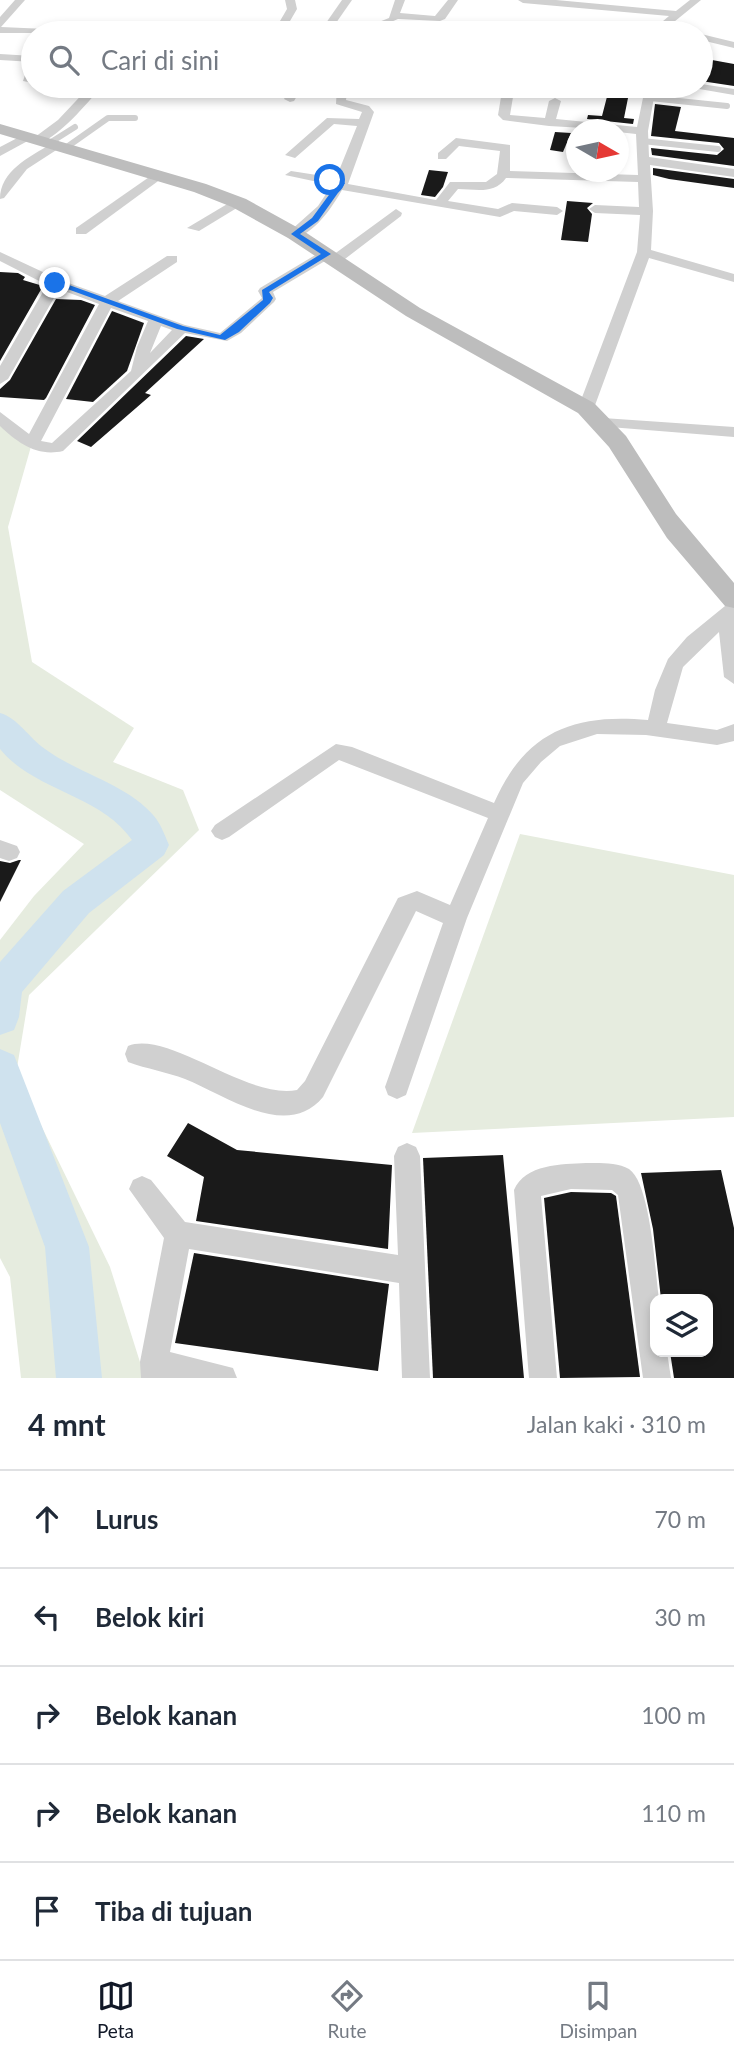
<!DOCTYPE html>
<html lang="id">
<meta charset="utf-8">
<style>
body{margin:0;font-family:Lato,sans-serif;background:#f6f6f7;color:#1f2937}
.controls{position:absolute;right:21px;bottom:21px;display:grid;overflow:hidden;border-radius:14px;box-shadow:0 4px 10px #0003}
.controls button{width:63px;height:63px;display:grid;place-items:center;padding:0;border:0;border-bottom:2px solid #e0e1e3;background:#fff;color:#1f2937;font:35px sans-serif}
.compass{position:absolute;left:566px;top:119px;width:63px;height:63px;border-radius:50%;background:#fff;box-shadow:0 4px 10px #0003;rotate:99deg}
.stop{position:absolute;width:21px;height:21px;margin:-16px;border:5px solid #1a73e8;border-radius:50%;background:#fff}
.stop.end{background:#1a73e8;border-color:#fff;box-shadow:0 2px 7px #0008}
.list{margin:0;padding:0;list-style:none}
h2{display:flex;justify-content:space-between;align-items:center;height:91px;margin:0;padding:0 28px;font-size:30px}
h2 small{font-size:23px;font-weight:400;color:#747a83}
.list li{display:grid;grid-template-columns:46px 1fr auto;gap:21px;align-items:center;box-sizing:border-box;height:98px;padding:0 28px;border-top:2px solid #e0e1e3}
.list b{display:block;font-size:26px;white-space:nowrap}
.list em{font-size:23px;font-style:normal;color:#747a83}
.icon{flex:none;width:38px;height:38px;fill:none;stroke:currentColor;stroke-width:2;stroke-linecap:round;stroke-linejoin:round}
.map{position:relative;flex:none;width:734px;height:1378px;overflow:hidden}
.search{position:absolute;background:#fff;box-shadow:0 4px 10px #0003;left:21px;right:21px;top:21px;height:77px;display:flex;align-items:center;gap:18px;box-sizing:border-box;padding:0 24px;border-radius:38px;color:#747a83;font-size:26px}
.sheet{height:581px;background:#fff}
nav{display:flex;justify-content:space-around;align-items:center;box-sizing:border-box;height:98px;border-top:2px solid #e0e1e3;background:#fff;font-size:19px;color:#747a83}
nav a{display:grid;justify-items:center;gap:4px}
nav .on{color:#111827}
.map>svg:first-child{display:block}
</style>
<div class="map">
<svg width="734" height="1378" viewBox="0 0 734 1378">
<rect width="100%" height="100%" fill="#fff"/>
<!-- green -->
<g fill="#e6ecdf">
<polygon points="0,417 32,443 8,527 32,662 134,728 113,762 183,790 199,830 29,995 16,1074 110,1267 145,1378 21,1378 10,1277 0,1258 0,940 34,896 84,844 0,790"/>
<polygon points="520,834 734,875 734,1117 412,1133"/>
</g>
<g fill="none" stroke-linecap="round" stroke-linejoin="round">
<!-- river -->
<g fill="#cfe2ee" fill-rule="evenodd">
<path d="M0 713C18 718 29 738 45 749 79 774 127 784 154 816 161 824 165 836 169 845L164 855 89 913 22 992 19 1017 14 1030 0 1035V962L63 891 132 840C101 795 34 791 0 749Z"/>
<polygon points="0,1049 14,1055 89,1247 102,1378 56,1378 45,1247 0,1123"/>
</g>
</g>
<!-- building -->
<g fill="#1a1a1a">
<polygon points="701,58 734,64 734,86 701,81"/>
<polygon points="609,89 629,93 624,118 634,119 633,124 587,119 588,115 602,116"/>
<polygon points="655,104 681,107 675,131 734,138 734,166 652,155 651,148 717,155 724,149 719,143 651,136"/>
<polygon points="555,132 571,133 563,152 550,150"/>
<polygon points="653,168 734,179 734,188 669,179 653,175"/>
<polygon points="429,170 448,172 443,187 435,197 421,195"/>
<polygon points="567,201 593,203 587,208 592,214 588,242 561,240"/>
<polygon points="0,272 18,273 25,277 23,280 43,286 0,361"/>
<polygon points="56,299 81,300 95,305 46,398 44,400 0,397 0,389 10,380"/>
<polygon points="112,311 144,323 127,371 93,402 66,399"/>
<polygon points="186,336 204,339 145,393 151,395 91,447 77,441"/>
<polygon points="19,860 21,860 0,902 0,861 10,863"/>
<polygon points="188,1123 237,1150 392,1165 388,1249 196,1221 204,1177 167,1156"/>
<polygon points="503,1155 524,1378 433,1378 423,1158"/>
<polygon points="721,1170 734,1228 734,1378 674,1378 670,1352 708,1352 708,1299 661,1299 653,1229 641,1173"/>
<polygon points="571,1192 611,1193 616,1196 640,1377 560,1378 544,1198"/>
<polygon points="194,1253 389,1284 378,1371 175,1343"/>
</g>
<g fill="none" stroke-linecap="round" stroke-linejoin="round">
<!-- lane -->
<g stroke="#d0d0d0" stroke-width="6">
<polyline points="650,98 727,106"/>
<polyline points="642,141 718,149"/>
<polyline points="48,144 75,127"/>
<polyline points="64,149 108,118 135,118"/>
</g>
<!-- street -->
<g fill="#d0d0d0" fill-rule="evenodd">
<polygon points="15,0 25,0 1,27 69,30 74,33 0,33 0,17"/>
<polygon points="285,0 295,0 297,9 283,33 273,33 287,9"/>
<polygon points="342,0 352,0 329,33 319,33"/>
<polygon points="395,0 405,0 400,13 435,16 448,0 458,0 445,19 440,21 398,19 365,33 351,33 389,18"/>
<polygon points="518,0 556,0 676,11 690,0 701,0 669,26 692,33 663,31 649,33 669,16 523,3"/>
<polygon points="701,34 734,42 734,48 701,40"/>
<polygon points="0,54 33,56 33,62 0,60"/>
<polygon points="33,63 33,83 23,81 28,66"/>
<polygon points="701,84 734,89 734,95 682,86"/>
<path d="M90 86H102C90 100 53 145 35 143V137L58 120Z"/>
<polygon points="292,86 303,86 294,101 290,102 284,99"/>
<path d="M337 86H348L346 100 369 106 374 112 348 184 436 200 450 182H486L497 174 500 151 459 146 446 159H438V153L456 138 510 145V171L638 175 636 134 618 132V130L549 126 503 120 498 115 501 97 507 94 513 97 510 115 545 118 549 101 555 98 561 101 556 119 637 127 644 93 607 86H656L648 131 649 157 734 169V177L650 165 653 211 651 250 734 274V282L649 258 594 408 586 413 581 411 578 408 637 252 640 215 595 213 589 209 595 205 639 207 638 182 506 178C494 195 475 189 458 189L448 201 498 209 512 203 557 207 563 211 557 215 514 211 500 217 342 190C333 206 311 240 290 237V231L318 206 332 185 285 175 291 171 336 178 357 126 334 124 295 158 285 155 327 118 359 119 362 112 336 104Z"/>
<polygon points="25,134 35,137 0,156 0,147"/>
<path d="M51 144 61 147 27 169 4 198 0 199C0 171 29 157 51 144Z"/>
<polygon points="155,173 165,176 86,234 76,234 76,228"/>
<polygon points="234,200 245,203 199,231 187,228"/>
<path d="M396 209 402 213 401 216 341 262H331L330 258 273 292 276 299 274 302 241 333 227 341 185 333 63 451C37 457 18 443 0 426V412L29 434 99 304 59 289 8 379 0 384V366L47 285 0 261V252L60 280 105 296 167 256H177V262L118 301 185 325 220 333 262 298 258 291 260 288 322 251H332L333 255ZM111 308 148 321 137 347 131 371 52 443 41 441ZM161 326 172 330 150 353Z"/>
<polygon points="603,418 734,427 734,437 597,426 595,423"/>
<path d="M734 605V684L724 677 719 632 683 667 667 723 717 730 734 724V741L717 745 646 735 597 734 560 746 541 762 523 783 467 918 406 1095 397 1099 388 1095 385 1087 443 923 416 911 323 1097C287 1141 225 1095 185 1079 167 1072 147 1069 128 1062L125 1054 128 1046C169 1030 247 1100 297 1090L305 1081 398 898 417 891 450 905 488 818 339 760 229 837 222 840 215 837 211 831 215 825 336 744 352 747 494 803C525 732 573 713 648 720L655 690 668 659 687 637 725 606Z"/>
<polygon points="0,840 17,846 20,852 17,858 9,861 0,858"/>
<polygon points="407,1143 416,1147 420,1156 430,1378 402,1378 399,1283 189,1249 170,1352 233,1368 237,1378 141,1378 140,1362 164,1238 129,1189 133,1180 142,1176 151,1180 185,1222 398,1255 394,1156 398,1147"/>
<path d="M586 1163C599 1163 617 1162 629 1169 651 1184 655 1272 659 1299H655V1352H667L671 1378H643L618 1195 612 1190 571 1189 541 1196 557 1378H529L514 1190C525 1164 562 1164 586 1163Z"/>
</g>
<!-- secondary -->
<polygon fill="#bdbdbd" fill-rule="evenodd" points="0,124 206,184 246,199 302,230 420,308 594,403 626,436 676,514 734,583 734,608 725,606 667,538 609,447 578,413 406,316 288,238 232,207 194,192 0,134"/>
</g>
<!-- route -->
<polygon fill="#1a73e8" points="327,179 345,183 318,221 300,234 331,254 269,292 273,298 270,303 239,332 225,340 177,329 51,283 58,281 183,326 220,335 263,300 262,290 321,254 291,234 312,218 337,184 327,182"/>
</svg>
<div class="controls">
<button><svg class="icon" aria-label="layers" viewBox="0 0 24 24"><path d="M12 4l9 5-9 5-9-5zM3 14l9 5 9-5"/></svg></button>
</div>
<svg class="compass" viewBox="-18 -18 36 36"><path d="M0-13l5 13h-10z" fill="#e53935"/><path d="M0 13l5-13h-10z" fill="#747a83"/></svg>
<div class="stop" style="left:330px;top:180px"></div>
<div class="stop end" style="left:55px;top:283px"></div>
<div class="search"><svg class="icon" aria-label="search" viewBox="0 0 24 24"><circle cx="10" cy="10" r="6"/><path d="M15 15l6 6"/></svg>Cari di sini</div>
</div>
<section class="sheet">
<h2>4 mnt<small>Jalan kaki · 310 m</small></h2>
<ul class="list">
<li><svg class="icon" aria-label="ahead" viewBox="0 0 24 24"><path d="M12 20V5M6 11l6-6 6 6"/></svg><div><b>Lurus</b></div><em>70 m</em></li>
<li><svg class="icon" aria-label="left" viewBox="0 0 24 24"><path d="M17 20v-9H6M10 6l-5 5 5 5"/></svg><div><b>Belok kiri</b></div><em>30 m</em></li>
<li><svg class="icon" aria-label="right" viewBox="0 0 24 24"><path d="M7 20v-9h11M14 6l5 5-5 5"/></svg><div><b>Belok kanan</b></div><em>100 m</em></li>
<li><svg class="icon" aria-label="right" viewBox="0 0 24 24"><path d="M7 20v-9h11M14 6l5 5-5 5"/></svg><div><b>Belok kanan</b></div><em>110 m</em></li>
<li><svg class="icon" aria-label="arrive" viewBox="0 0 24 24"><path d="M6 21V4h12l-3 4 3 4H6"/></svg><div><b>Tiba di tujuan</b></div></li>
</ul>
</section>
<nav>
<a class="on"><svg class="icon" aria-label="map" viewBox="0 0 24 24"><path d="M3 6l6-2 6 2 6-2v14l-6 2-6-2-6 2zM9 4v14M15 6v14"/></svg>Peta</a>
<a><svg class="icon" aria-label="directions" viewBox="0 0 24 24"><path d="M12 3l9 9-9 9-9-9zM9 14v-3h6M13 9l2 2-2 2"/></svg>Rute</a>
<a><svg class="icon" aria-label="saved" viewBox="0 0 24 24"><path d="M7 4h10v16l-5-4-5 4z"/></svg>Disimpan</a>
</nav>
